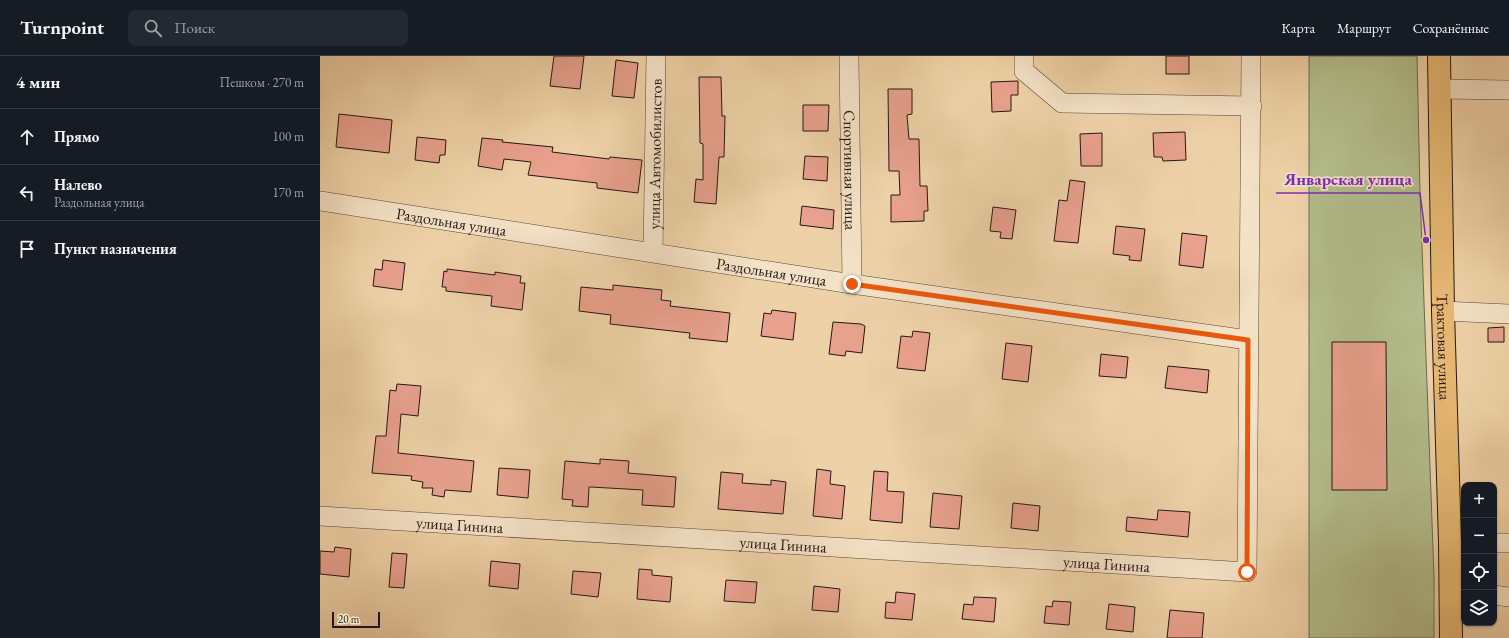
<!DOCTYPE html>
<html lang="ru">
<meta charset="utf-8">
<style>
body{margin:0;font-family:"EB Garamond",serif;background:#242831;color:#f1f3f6}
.controls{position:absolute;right:12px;bottom:12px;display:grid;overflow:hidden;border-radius:8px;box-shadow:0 1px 3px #0004}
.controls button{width:36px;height:36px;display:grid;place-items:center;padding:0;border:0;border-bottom:1px solid #363941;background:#171b24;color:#f1f3f6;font:20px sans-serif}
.scale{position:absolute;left:12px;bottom:10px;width:48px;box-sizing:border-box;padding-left:4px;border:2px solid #251813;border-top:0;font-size:11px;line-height:14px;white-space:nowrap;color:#251813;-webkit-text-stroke:3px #f4e2c6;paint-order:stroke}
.stop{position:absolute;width:12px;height:12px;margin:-9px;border:3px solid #ea580c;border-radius:50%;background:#fff}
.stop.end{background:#ea580c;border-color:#fff;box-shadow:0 1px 4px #0008}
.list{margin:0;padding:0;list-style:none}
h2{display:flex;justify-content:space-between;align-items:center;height:52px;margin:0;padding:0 16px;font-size:17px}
h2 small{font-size:13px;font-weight:400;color:#9ea1a6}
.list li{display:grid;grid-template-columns:26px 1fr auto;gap:12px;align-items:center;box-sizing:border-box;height:56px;padding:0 16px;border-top:1px solid #363941}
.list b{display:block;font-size:15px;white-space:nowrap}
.list p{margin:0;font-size:13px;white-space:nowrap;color:#9ea1a6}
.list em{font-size:13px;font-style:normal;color:#9ea1a6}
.icon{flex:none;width:22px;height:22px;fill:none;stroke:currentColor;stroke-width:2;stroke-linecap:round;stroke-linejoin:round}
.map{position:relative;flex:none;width:1189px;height:582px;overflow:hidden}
header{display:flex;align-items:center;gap:24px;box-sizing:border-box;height:56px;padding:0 20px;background:#171b24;border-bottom:1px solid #363941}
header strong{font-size:19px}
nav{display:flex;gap:22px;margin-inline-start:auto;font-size:14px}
.search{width:280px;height:36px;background:#242831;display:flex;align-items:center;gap:10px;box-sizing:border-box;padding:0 14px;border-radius:8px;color:#9ea1a6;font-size:15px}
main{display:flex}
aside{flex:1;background:#171b24}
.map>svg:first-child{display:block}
</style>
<header>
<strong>Turnpoint</strong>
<div class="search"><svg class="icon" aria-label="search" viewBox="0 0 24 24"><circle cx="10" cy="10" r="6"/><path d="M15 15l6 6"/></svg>Поиск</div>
<nav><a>Карта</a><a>Маршрут</a><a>Сохранённые</a></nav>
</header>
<main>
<aside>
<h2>4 мин<small>Пешком · 270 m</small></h2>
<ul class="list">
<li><svg class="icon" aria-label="ahead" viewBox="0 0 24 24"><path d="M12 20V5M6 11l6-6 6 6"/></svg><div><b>Прямо</b></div><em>100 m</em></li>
<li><svg class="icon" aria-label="left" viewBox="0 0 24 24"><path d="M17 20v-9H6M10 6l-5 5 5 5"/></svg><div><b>Налево</b><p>Раздольная улица</p></div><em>170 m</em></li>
<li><svg class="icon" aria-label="arrive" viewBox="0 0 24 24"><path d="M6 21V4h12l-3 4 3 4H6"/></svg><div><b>Пункт назначения</b></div></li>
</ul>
</aside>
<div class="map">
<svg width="1189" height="582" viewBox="0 0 1189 582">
<rect width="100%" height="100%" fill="#eed2a7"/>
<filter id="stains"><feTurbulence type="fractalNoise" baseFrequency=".005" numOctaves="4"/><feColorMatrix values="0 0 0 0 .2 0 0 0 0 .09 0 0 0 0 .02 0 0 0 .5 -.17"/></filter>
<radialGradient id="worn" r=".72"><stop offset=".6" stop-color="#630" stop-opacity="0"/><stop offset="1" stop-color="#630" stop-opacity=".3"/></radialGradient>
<!-- green -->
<polygon fill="#b3bd8c" stroke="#6c6a50" points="989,0 1097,0 1100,136 1114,521 1114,582 989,582"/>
<!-- building -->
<g fill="#e8a18d" stroke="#251813">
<polygon points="234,0 264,0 260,33 230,30"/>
<rect x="846" y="0" width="23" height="18"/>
<polygon points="296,4 318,7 314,42 292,40"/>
<polygon points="379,21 401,21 402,60 405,60 404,101 399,101 396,148 374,146 376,123 383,124 383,88 380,87"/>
<polygon points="698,25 698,39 691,39 691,55 672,56 671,26"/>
<polygon points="568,33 592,33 592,58 587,59 589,83 599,83 600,130 607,130 608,155 604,155 604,165 571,166 571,139 580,139 579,115 569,115"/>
<polygon points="483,49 509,49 508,75 483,75"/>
<polygon points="19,58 72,64 69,97 16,91"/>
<polygon points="865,76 866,104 843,105 842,101 834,101 833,77"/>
<polygon points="782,77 782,110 761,110 760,78"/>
<polygon points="97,81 126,84 125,99 120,99 119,107 95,104"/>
<polygon points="162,82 183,84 182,86 233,91 232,96 289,103 290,101 322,104 318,137 277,132 277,127 208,119 211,106 184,103 182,114 158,110"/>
<polygon points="485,100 508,101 507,125 483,123"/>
<polygon points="750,124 765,126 758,187 734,185 739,144 747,145"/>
<polygon points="482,150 514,154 513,173 480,169"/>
<polygon points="673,151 696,154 692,183 680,182 681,176 670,175"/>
<polygon points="796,170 825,173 821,205 809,204 810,200 793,198"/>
<polygon points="862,177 887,180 883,212 859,209"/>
<polygon points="63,204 85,207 82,234 53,230 55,213 62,214"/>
<polygon points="127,213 175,219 175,216 201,220 200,227 205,227 202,254 171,250 172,240 126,235 126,231 122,231 124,215 127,216"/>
<polygon points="293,229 342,234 341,244 351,245 350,250 410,257 407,286 369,282 370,277 290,268 291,259 259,255 261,231 293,234"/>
<polygon points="452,254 476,257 473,284 441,280 444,257 451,258"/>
<polygon points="513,266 541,268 545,270 542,297 526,295 525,300 509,298"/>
<polygon points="1184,271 1184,286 1168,286 1168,272"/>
<polygon points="593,275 610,277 605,315 577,312 581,280 592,281"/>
<polygon points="1012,286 1066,286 1067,434 1012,434"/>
<polygon points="686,287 712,290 708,326 682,323"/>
<polygon points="781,298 808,301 806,322 779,320"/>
<polygon points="848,310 889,314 887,337 845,332"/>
<polygon points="77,328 101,330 98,360 81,358 78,397 154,405 151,436 125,434 124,441 112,439 113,432 102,432 103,426 91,424 92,420 52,417 56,380 66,380 70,334 76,335"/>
<polygon points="280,403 309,405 308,417 356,421 354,451 322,449 323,434 271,431 269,431 268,451 252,450 253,444 242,443 245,405 280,408"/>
<polygon points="179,412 210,414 208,442 177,439"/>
<polygon points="497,413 511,415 510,428 525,430 522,463 493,460"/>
<polygon points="554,415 568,416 567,435 584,436 582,467 550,464"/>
<polygon points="401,416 423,418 422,427 451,429 451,424 466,426 463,458 398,453"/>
<polygon points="613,437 642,440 639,473 610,471"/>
<polygon points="693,447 720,450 718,475 691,472"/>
<polygon points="838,454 870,456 868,481 806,475 807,461 837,464"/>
<polygon points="15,491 31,493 29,521 0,518 0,495 14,496"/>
<polygon points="72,497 87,498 84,532 69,531"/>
<polygon points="171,505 200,508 198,533 169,530"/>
<polygon points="319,513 332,514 332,519 352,521 350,546 317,543"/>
<polygon points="253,515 281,517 278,541 251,538"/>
<polygon points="406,524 437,526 435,547 404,545"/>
<polygon points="494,530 520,533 518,556 492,554"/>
<polygon points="576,536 595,538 592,564 565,562 566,546 575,547"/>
<polygon points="654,541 676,542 674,566 642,563 644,548 653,549"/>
<polygon points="733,545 751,546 749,569 724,567 726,550 732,551"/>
<polygon points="789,548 815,551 813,576 786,573"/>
<polygon points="850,554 884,557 882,582 847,582"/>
</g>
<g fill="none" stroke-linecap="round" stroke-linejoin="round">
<!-- minor casing -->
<g stroke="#574638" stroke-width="20">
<g id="minor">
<path id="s1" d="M529 0 532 228"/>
<polyline points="704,0 704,15 742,47 932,50"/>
<polyline points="1120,33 1189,34"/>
<path id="s2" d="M0 145 532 228 928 284"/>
<path id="s3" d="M333 196 336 0"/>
<polyline points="1123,255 1189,258"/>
<path id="s4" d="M0 460 927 516 931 0"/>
<polyline points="1174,487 1189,487"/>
<polyline points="1130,534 1144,535"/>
<polyline points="1174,539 1189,541"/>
</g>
</g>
<!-- major casing -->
<g stroke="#251813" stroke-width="24">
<g id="major">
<path id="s5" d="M1119 0 1123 255 1130 487 1131 582"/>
</g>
</g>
<!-- minor -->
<use href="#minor" stroke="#f4e2c6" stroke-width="19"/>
<!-- major -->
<use href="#major" stroke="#e7b974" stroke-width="22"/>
</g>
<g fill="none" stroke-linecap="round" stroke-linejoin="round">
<!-- route -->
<polyline stroke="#ea580c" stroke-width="5" points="532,228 928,284 927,516"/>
</g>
<g text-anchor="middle" stroke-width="3.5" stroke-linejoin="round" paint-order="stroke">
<!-- street labels -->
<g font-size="16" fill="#251813" stroke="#f4e2c6">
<text dy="6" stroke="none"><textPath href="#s3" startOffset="98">улица Автомобилистов</textPath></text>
<text dy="6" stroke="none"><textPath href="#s1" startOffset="114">Спортивная улица</textPath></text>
<text dy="6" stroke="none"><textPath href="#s2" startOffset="133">Раздольная улица</textPath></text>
<text dy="6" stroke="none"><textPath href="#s2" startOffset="457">Раздольная улица</textPath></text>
<text dy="6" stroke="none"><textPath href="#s5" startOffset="291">Трактовая улица</textPath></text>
<text dy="6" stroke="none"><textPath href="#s4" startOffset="140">улица Гинина</textPath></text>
<text dy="6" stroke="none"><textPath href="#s4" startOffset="464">улица Гинина</textPath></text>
<text dy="6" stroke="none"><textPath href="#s4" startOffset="788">улица Гинина</textPath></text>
</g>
</g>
<!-- callouts -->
<path fill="none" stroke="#7b2cbf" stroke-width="1.5" d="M1106 184L1100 137H956"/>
<circle fill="#7b2cbf" stroke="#f4e2c6" stroke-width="1.5" cx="1106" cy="184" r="4"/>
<g font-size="17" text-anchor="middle" font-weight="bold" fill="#7b2cbf" stroke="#f4e2c6" stroke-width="3.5" stroke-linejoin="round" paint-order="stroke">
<text x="1028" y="129">Январская улица</text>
</g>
<rect width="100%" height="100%" filter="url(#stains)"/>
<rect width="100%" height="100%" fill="url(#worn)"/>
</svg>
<div class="controls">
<button>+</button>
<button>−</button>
<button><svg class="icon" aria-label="locate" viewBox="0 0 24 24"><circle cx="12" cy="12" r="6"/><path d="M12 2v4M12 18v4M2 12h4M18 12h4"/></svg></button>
<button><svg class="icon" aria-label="layers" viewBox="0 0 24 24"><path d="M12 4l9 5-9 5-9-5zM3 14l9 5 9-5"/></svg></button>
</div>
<div class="scale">20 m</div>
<div class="stop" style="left:927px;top:516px"></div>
<div class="stop end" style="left:532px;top:228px"></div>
</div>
</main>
